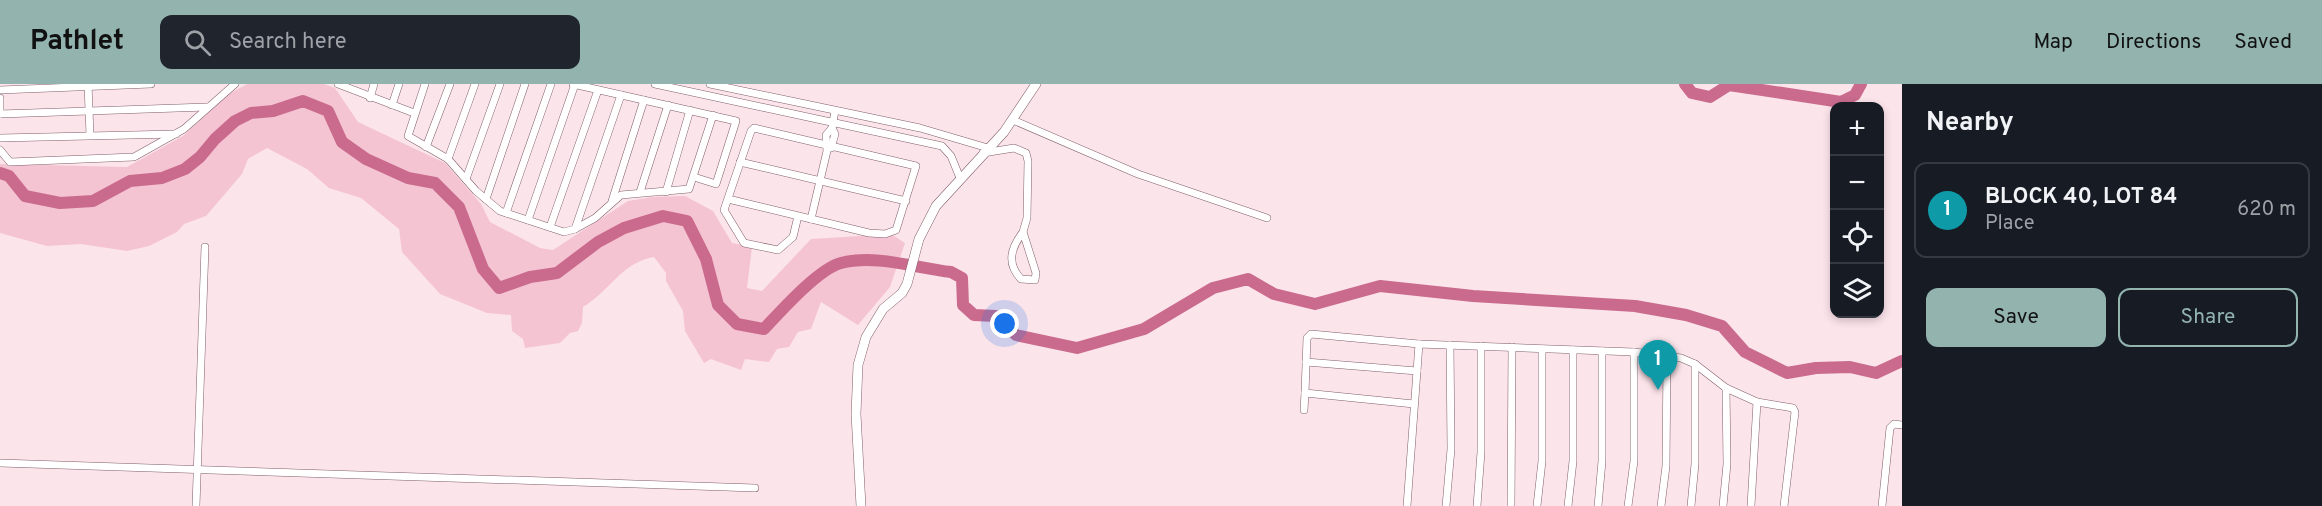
<!DOCTYPE html>
<meta charset="utf-8">
<style>
body{margin:0;font-family:Overpass,sans-serif;background:#20242c;color:#f1f3f6}
.controls{position:absolute;right:18px;top:18px;display:grid;overflow:hidden;border-radius:12px;box-shadow:0 3px 9px #0003}
.controls button{width:54px;height:54px;display:grid;place-items:center;padding:0;border:0;border-bottom:2px solid #363941;background:#171b24;color:#f1f3f6;font:30px sans-serif}
.you{position:absolute;left:1005px;top:240px;width:21px;height:21px;margin:-15px;border:4px solid #fff;border-radius:50%;background:#1a73e8;box-shadow:0 0 0 9px #1a73e833}
.badge{display:grid;place-items:center;width:39px;height:39px;border-radius:50%;background:#92b3ae;color:#fff;font-size:20px;font-weight:700}
.pin{position:absolute;translate:-50% -50px;filter:drop-shadow(0 2px 3px #0008)}
.pin::after{content:'';position:absolute;top:32px;width:21px;height:18px;background:inherit;clip-path:polygon(0 0,100% 0,50% 100%)}
.list{margin:0;padding:0;list-style:none}
h2{display:flex;justify-content:space-between;align-items:center;height:78px;margin:0;padding:0 24px;font-size:26px}
h2 small{font-size:20px;font-weight:400;color:#9ea1a6}
.list li{display:grid;grid-template-columns:39px 1fr auto;gap:18px;align-items:center;box-sizing:border-box;height:96px;margin:0 12px 12px;padding:0 12px;border:2px solid #363941;border-radius:12px}
.list b{display:block;font-size:22px;white-space:nowrap}
.list p{margin:0;font-size:20px;white-space:nowrap;color:#9ea1a6}
.list em{font-size:20px;font-style:normal;color:#9ea1a6}
.actions{display:flex;gap:12px;padding:18px 24px}
.actions a{flex:1;padding:14px 0;border:2px solid #92b3ae;border-radius:12px;text-align:center;font-size:21px;color:#92b3ae}
.actions .main{background:#92b3ae;color:#111}
.icon{flex:none;width:33px;height:33px;fill:none;stroke:currentColor;stroke-width:2;stroke-linecap:round;stroke-linejoin:round}
.map{position:relative;flex:none;width:1902px;height:422px;overflow:hidden}
header{display:flex;align-items:center;gap:36px;box-sizing:border-box;height:84px;padding:0 30px;background:#92b3ae;color:#111}
header strong{font-size:28px}
nav{display:flex;gap:33px;margin-inline-start:auto;font-size:21px}
.search{width:420px;height:54px;background:#20242c;display:flex;align-items:center;gap:15px;box-sizing:border-box;padding:0 21px;border-radius:12px;color:#9ea1a6;font-size:22px}
main{display:flex}
aside{flex:1;background:#171b24}
.map>svg:first-child{display:block}
</style>
<header>
<strong>Pathlet</strong>
<div class="search"><svg class="icon" aria-label="search" viewBox="0 0 24 24"><circle cx="10" cy="10" r="6"/><path d="M15 15l6 6"/></svg>Search here</div>
<nav><a>Map</a><a>Directions</a><a>Saved</a></nav>
</header>
<main>
<div class="map">
<svg width="1902" height="422" viewBox="0 0 1902 422">
<rect width="100%" height="100%" fill="#fce4eb"/>
<!-- green -->
<path fill="#f5c4d3" d="M247 0H324L335 4 358 38 445 79 481 120 490 138 540 164 553 166 628 117 653 113 685 112 713 127 732 159 752 163 747 204 762 207 811 155 891 150 905 159 890 203 858 241 821 218 811 245 798 248 789 263 777 265 769 278 745 275 741 286 711 275 704 279 685 247 683 227 666 197V189L654 173C622 178 609 208 583 223L582 239 578 247 570 249 560 259 525 264 523 255 512 247 511 231 487 229 440 210 402 168 399 145 361 114 329 104 307 85 267 64 248 75 242 90 206 132 184 140 177 148 149 162 127 167 81 160 47 162 0 149V80L127 83 183 52 229 10Z"/>
<g fill="none" stroke-linecap="round" stroke-linejoin="round">
<!-- river -->
<g stroke="#ca6b8d" stroke-width="12">
<polyline points="1685,0 1692,9 1710,13 1729,1 1841,18 1855,11 1861,0"/>
<path d="M0 89 9 92 25 112 60 119 93 117 130 97 162 94 185 85 200 73 215 55 235 37 251 29 273 27 303 17 328 27 342 58 366 75 408 94 435 99 459 123 483 185 499 204 530 193 557 189 598 158 624 144 663 132 687 137 706 175 718 221 737 240 764 245C780 228 818 185 841 179 876 170 916 184 951 188L962 194 963 221 974 231 996 232 1016 251 1077 264 1144 245 1213 204 1248 195 1274 210 1315 220 1380 202 1473 212 1635 222 1686 231 1722 242 1745 268 1787 289 1816 284 1850 283 1876 289 1902 277"/>
</g>
<!-- minor casing -->
<g stroke="#805f69" stroke-width="8">
<g id="minor">
<polyline points="88,0 90,51"/>
<polyline points="338,0 414,29"/>
<polyline points="425,0 408,52 448,75 476,107 500,127 564,148 575,145 595,134 621,111 689,105 713,31"/>
<polyline points="573,0 736,37 716,100 694,93"/>
<polyline points="655,0 942,62 951,72 960,94"/>
<polyline points="710,0 920,44 988,64"/>
<polyline points="0,6 151,0"/>
<polyline points="0,14 0,30"/>
<polyline points="370,14 374,0"/>
<polyline points="392,21 399,0"/>
<polyline points="0,30 207,23"/>
<polyline points="1013,36 1138,90 1267,134"/>
<polyline points="0,54 176,50"/>
<polyline points="426,63 450,0"/>
<polyline points="831,64 835,50 832,44"/>
<polyline points="0,66 10,78 134,73 184,45 235,0"/>
<path d="M983 69 1014 64 1026 69 1028 77 1027 134 1023 148 1036 189 1035 196 1021 195C1006 179 1011 164 1023 148"/>
<polyline points="448,75 475,0"/>
<polyline points="740,78 906,117"/>
<polyline points="466,95 500,0"/>
<polyline points="640,108 668,21"/>
<polyline points="666,108 690,26"/>
<polyline points="486,115 525,0"/>
<polyline points="728,115 869,149 885,150 896,146 916,82 754,44 751,47 724,126 744,159 778,166 793,153 798,132"/>
<polyline points="612,117 644,16"/>
<polyline points="506,129 551,0"/>
<polyline points="811,135 827,67 826,51 832,44 835,27"/>
<polyline points="528,136 575,0"/>
<polyline points="550,143 598,6"/>
<polyline points="575,145 621,11"/>
<polyline points="1306,278 1417,287"/>
<polyline points="1414,320 1305,309 1307,254 1311,250 1419,260"/>
<polyline points="1304,326 1305,309"/>
<polyline points="0,379 755,404"/>
<polyline points="196,422 205,163"/>
<polyline points="1407,422 1419,260 1634,268"/>
<polyline points="1446,422 1451,365 1450,261"/>
<polyline points="1477,422 1481,368 1481,262"/>
<polyline points="1511,422 1512,263"/>
<polyline points="1537,422 1542,377 1542,265"/>
<polyline points="1568,422 1573,377 1573,266"/>
<polyline points="1598,422 1602,377 1602,267"/>
<polyline points="1628,422 1634,377 1634,268 1681,274 1695,280 1726,304 1757,318 1793,324 1795,328 1784,422"/>
<polyline points="1661,422 1666,382 1667,271"/>
<polyline points="1691,422 1695,380 1695,280"/>
<polyline points="1723,422 1727,380 1726,304"/>
<polyline points="1751,422 1757,318"/>
<polyline points="1882,422 1890,344 1894,340 1902,341"/>
</g>
</g>
<!-- major casing -->
<g stroke="#805f69" stroke-width="10">
<polyline id="major" points="861,422 856,330 858,281 866,253 883,225 902,209 907,200 919,155 936,122 1004,48 1036,0"/>
</g>
<!-- minor -->
<use href="#minor" stroke="#fff" stroke-width="7"/>
<!-- major -->
<use href="#major" stroke="#fff" stroke-width="9"/>
</g>
</svg>
<div class="controls">
<button>+</button>
<button>−</button>
<button><svg class="icon" aria-label="locate" viewBox="0 0 24 24"><circle cx="12" cy="12" r="6"/><path d="M12 2v4M12 18v4M2 12h4M18 12h4"/></svg></button>
<button><svg class="icon" aria-label="layers" viewBox="0 0 24 24"><path d="M12 4l9 5-9 5-9-5zM3 14l9 5 9-5"/></svg></button>
</div>
<div class="you"></div>
<div class="pin badge" style="left:1658px;top:306px;background:#0f9aa8">1</div>
</div>
<aside>
<h2>Nearby<small></small></h2>
<ul class="list">
<li><span class="badge" style="background:#0f9aa8">1</span><div><b>BLOCK 40, LOT 84</b><p>Place</p></div><em>620 m</em></li>
</ul>
<div class="actions"><a class="main">Save</a><a>Share</a></div>
</aside>
</main>
